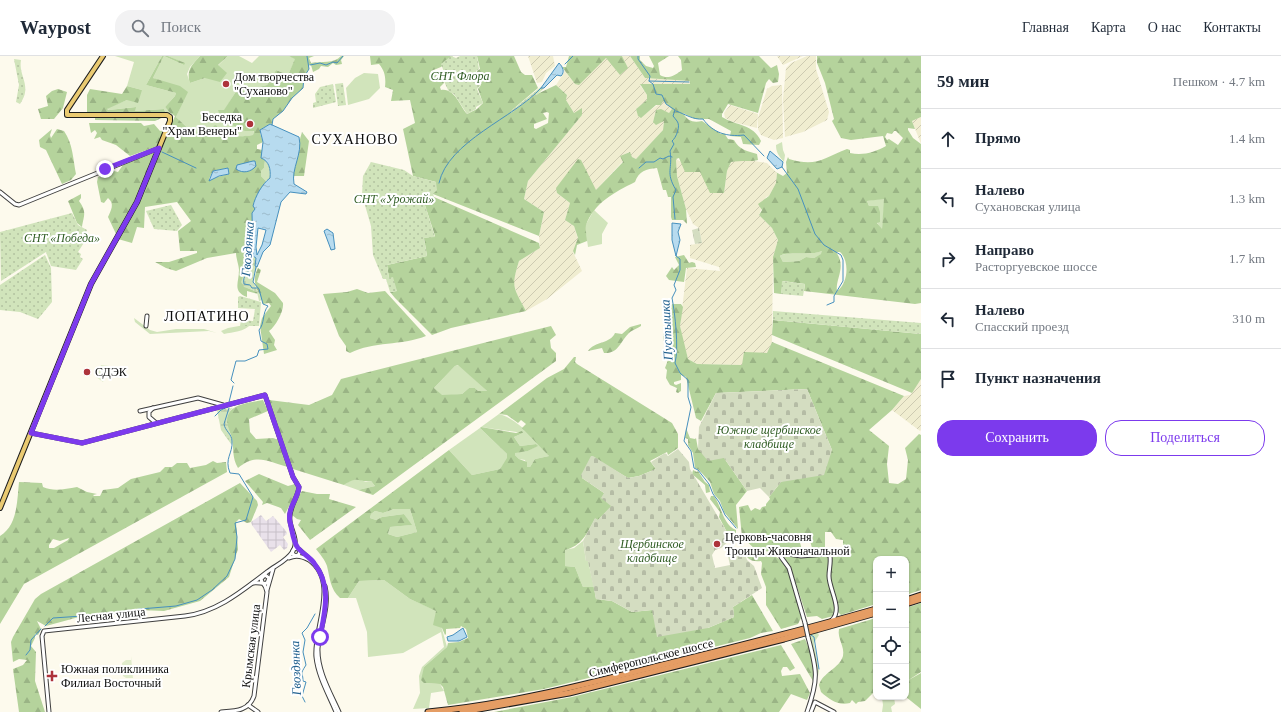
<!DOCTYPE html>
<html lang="ru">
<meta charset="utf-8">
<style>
body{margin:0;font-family:Georgia,serif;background:#f2f2f3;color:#1f2937}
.controls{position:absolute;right:12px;bottom:12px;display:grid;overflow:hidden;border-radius:8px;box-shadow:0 1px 3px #0004}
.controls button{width:36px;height:36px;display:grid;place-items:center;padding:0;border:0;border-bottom:1px solid #e0e1e3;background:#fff;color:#1f2937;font:20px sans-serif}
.stop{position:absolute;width:12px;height:12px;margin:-9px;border:3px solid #7c3aed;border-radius:50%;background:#fff}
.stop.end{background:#7c3aed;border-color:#fff;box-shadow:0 1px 4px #0008}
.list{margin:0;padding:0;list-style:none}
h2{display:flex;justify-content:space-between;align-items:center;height:52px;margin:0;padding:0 16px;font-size:17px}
h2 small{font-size:13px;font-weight:400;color:#747a83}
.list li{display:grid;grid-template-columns:26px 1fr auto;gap:12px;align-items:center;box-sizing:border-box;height:60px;padding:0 16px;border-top:1px solid #e0e1e3}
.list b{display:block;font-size:15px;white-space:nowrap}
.list p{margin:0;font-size:13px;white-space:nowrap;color:#747a83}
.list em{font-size:13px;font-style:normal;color:#747a83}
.actions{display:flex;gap:8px;padding:12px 16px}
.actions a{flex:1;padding:9px 0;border:1px solid #7c3aed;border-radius:16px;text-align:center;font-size:14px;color:#7c3aed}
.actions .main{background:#7c3aed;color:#fff}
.icon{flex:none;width:22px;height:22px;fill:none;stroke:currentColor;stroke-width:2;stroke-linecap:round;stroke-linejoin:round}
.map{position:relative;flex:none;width:921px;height:656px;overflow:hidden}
header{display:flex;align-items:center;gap:24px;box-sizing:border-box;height:56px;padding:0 20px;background:#fff;border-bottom:1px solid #e0e1e3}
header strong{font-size:19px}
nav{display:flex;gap:22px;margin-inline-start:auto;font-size:14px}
.search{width:280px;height:36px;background:#f2f2f3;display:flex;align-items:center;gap:10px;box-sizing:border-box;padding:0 14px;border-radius:16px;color:#747a83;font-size:15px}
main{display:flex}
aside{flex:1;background:#fff}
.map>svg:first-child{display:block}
</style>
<header>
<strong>Waypost</strong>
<div class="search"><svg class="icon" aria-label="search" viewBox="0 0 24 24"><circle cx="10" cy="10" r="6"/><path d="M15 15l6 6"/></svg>Поиск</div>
<nav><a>Главная</a><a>Карта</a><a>О нас</a><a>Контакты</a></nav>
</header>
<main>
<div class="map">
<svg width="921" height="656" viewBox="0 0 921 656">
<defs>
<pattern id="industrial-grid" width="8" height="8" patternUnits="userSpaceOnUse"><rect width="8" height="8" fill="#e9e1ea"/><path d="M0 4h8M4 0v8" fill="none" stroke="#c7c0c8"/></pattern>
<pattern id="farmland-furrows" width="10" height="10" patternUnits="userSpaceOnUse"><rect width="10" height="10" fill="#f0edd0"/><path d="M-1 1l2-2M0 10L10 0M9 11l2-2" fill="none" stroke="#cdcab1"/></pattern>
<pattern id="forest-firs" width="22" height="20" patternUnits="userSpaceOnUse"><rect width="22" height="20" fill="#b5d39c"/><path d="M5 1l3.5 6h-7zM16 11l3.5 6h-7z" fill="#9ab485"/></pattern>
<pattern id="wetland-marsh" width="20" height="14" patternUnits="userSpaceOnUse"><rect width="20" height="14" fill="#d1e4bb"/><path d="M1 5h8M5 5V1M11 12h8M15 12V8" fill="none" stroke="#b2c2a0"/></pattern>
<pattern id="cemetery-stones" width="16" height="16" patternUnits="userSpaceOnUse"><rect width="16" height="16" fill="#d4ddc1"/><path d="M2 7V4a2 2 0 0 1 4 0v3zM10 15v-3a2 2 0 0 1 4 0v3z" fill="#b5bca5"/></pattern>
<pattern id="garden-dots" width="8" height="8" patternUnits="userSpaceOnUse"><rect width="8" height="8" fill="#d1e4bb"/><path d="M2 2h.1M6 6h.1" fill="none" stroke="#b2c2a0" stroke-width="1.8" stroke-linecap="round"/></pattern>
<pattern id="water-ripples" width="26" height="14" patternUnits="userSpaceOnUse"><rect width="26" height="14" fill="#b7dbef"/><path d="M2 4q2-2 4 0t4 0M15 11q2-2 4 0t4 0" fill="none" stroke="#9cbbcc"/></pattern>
</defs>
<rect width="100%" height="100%" fill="#fdfaed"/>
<!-- industrial -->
<polygon fill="url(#industrial-grid)" points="261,459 266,465 273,460 286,475 287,478 283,481 288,488 287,492 284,494 280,489 271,496 252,469 251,466"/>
<!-- farmland -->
<g fill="url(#farmland-furrows)">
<polygon points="528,0 553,0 555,10 546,17 542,26 537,27"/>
<polygon points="622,0 630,0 645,22 690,25 690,28 640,29 647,39 647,44 636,53 641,61 663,45 673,53 669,57 656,54 653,66 664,64 663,74 636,103 632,101 629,96 621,100 623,105 596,134 594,133 557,137 570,147 565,164 574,170 578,183 573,196 582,215 547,243 526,255 517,239 513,225 519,205 540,192 539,180 544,156 524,143 528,125 582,59 574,57 566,44 567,39 556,29 565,15 575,28 606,2 620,18 627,12"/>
<polygon points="777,0 803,0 783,9"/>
<polygon points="807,0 816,0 816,13 829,56 827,64 803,76 785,81 783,43 786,12 791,7"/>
<polygon points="782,29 783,82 774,84 761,79 758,73 758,62 767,33 772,30"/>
<polygon points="730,49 758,58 757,72 733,66 725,62 724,57"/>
<polygon points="921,61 921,88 912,65"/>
<polygon points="676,103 700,116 724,137 727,115 731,106 741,103 767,107 777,117 776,127 769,140 766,141 759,159 772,172 778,184 773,201 772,286 767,297 742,309 697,308 688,303 682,283 680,270 687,212 720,215 719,211 690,202 690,189 702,187 699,172 693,168 686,153 677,120"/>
<polygon points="921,323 921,374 920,375 892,354 904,340 910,339"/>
</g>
<!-- grass -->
<g fill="#d1e4bb">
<polygon points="115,0 162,0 146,29 176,37 175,40 165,51 170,57 166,58 164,53 134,55 135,51 109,54 107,52 127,44 142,34 127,30 134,6"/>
<path d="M164 0 184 9V7L168 0H200L190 11 187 18 190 27 205 22 228 0H239L252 7 259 0H289L296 2 288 19 276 14 267 29 235 37 224 55C229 68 239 75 254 74L253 79 237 81 217 77 216 73 193 77 176 61 187 36 153 22Z"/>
<polygon points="364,17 378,18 380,32 369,43 348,49 346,32 355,22"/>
<path d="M782 86 783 94 785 99 784 106C779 100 776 97 776 89Z"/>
<path d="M265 104C270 109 271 116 270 123L266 125 261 120V115L264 112Z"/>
<polygon points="885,142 882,173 881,174 877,166 874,150 869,150 867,145"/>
<polygon points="594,154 608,167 602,178 602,188 588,191 585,170"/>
<path d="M822 195V198L814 202 806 201 799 205 783 206 780 200C786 195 810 200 822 195Z"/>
<polygon points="134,262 150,274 157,276 176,273 204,273 217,277 209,275 150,278 135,266"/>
<path d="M250 268H251C244 276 233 276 224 278L221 275 228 272Z"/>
<polygon points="459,309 487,335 478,335 475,332 469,332 462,338 441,340 434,332 455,310"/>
<path d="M499 358C514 361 541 387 549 400L535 403 530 411H527L525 404 519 403 515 399V396L528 395 537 390 536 388 520 390 514 381 523 377 481 371Z"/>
<polygon points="480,372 507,398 508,402 500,413 472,419 449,394"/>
<polygon points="358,423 366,426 371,425 375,430 358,434 344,429 351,424"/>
<polygon points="394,453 410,453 417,476 397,481 388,478 390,471 411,469 404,458 382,461 376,464 370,462 371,458 375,455 383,457"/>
<polygon points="583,485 586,505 588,505 594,531 583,531 575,511 565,510 565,494 574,492"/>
<polygon points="384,524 410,543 437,555 447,591 424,611 424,627 440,628 444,635 431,637 429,652 413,653 420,637 419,620 422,611 444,591 441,576 403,597 368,601 367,576 356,542 348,542 359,525"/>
<polygon points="817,576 819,579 814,587 819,615 818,620 809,582 811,578 809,578"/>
<polygon points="894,641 895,648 891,651 892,656 882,656 883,649 882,642"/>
</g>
<!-- forest -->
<g fill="url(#forest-firs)" fill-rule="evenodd">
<path d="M162 0H168L185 7 184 9 164 0 153 22 180 30 188 36 176 61 193 77 210 74 215 69 217 70V77L220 78 226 74C234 83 242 80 253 79L254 75H245L228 67 227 64 220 60 218 54H224L235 37 267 29 276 14 288 19 295 3 289 0H314L309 2 311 7C321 5 334 8 341 0H348H344L341 4 342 8 336 9 333 7 328 11 321 10 319 13 313 16 311 9H309V13L304 21 303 32 292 42 283 55 273 63 272 69 270 68 263 72 260 77 263 86 257 89V93L263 94 265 104 264 112 261 115V120L266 125 258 140 253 161 251 181 245 197 247 209 243 219 248 232 257 236 258 238 247 235V241C232 235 239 227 239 214 239 210 236 202 236 197L207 202 176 215 166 212 155 206H169L197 197V195H180L178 175 191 165 177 146 145 151 144 172 137 171 132 187 118 183 138 150 175 60 170 57 165 51 175 40 176 37 146 29ZM228 112 229 118 209 123 213 115Z"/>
<path d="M200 0H228L218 9 227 17 220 26 205 22 190 27C186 14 192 9 200 0Z"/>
<path d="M370 0H453L441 11 431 15 430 20 438 18 441 20 444 27 440 31 441 34C455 32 459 49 467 58L477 53 483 47 478 33 481 29 477 15 480 13 477 0H514L521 16 525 19H532L538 32 512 54 511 57 533 40 556 29 567 39 566 44 574 57 582 52V59L528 125 524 143 544 156 539 180 433 138 436 126 413 120 403 73 415 67 410 44 391 45 393 34 385 31C386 22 385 15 379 8L371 9ZM547 56 549 57 548 67 536 73 534 72V68L547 63 543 57Z"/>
<polygon points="569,0 622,0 628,12 620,19 606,2 579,29 575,28 562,11 566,11"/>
<path d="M630 0H640V4L646 10 653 12 654 10 649 0H669L658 7 660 19C668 24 676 19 682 14L681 4 678 0H670H759L771 12 777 9 779 18 778 26 773 27 769 23 766 27 758 57 728 48 722 58V61C737 70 753 68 761 85L759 89 743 88 741 81 730 80 731 75 709 63H695L683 57C688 65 693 67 702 65L721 78 724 77 728 83 734 84C739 94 748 95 757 98L758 104C753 106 740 104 731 106L727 115 724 137H710L700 116H685L679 102 676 103 677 120 686 153 687 168 683 164H672L671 161V141H668L666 134H663L657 112C646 113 639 115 635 126 615 136 594 147 586 169 585 174 587 180 587 185L577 189 575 199 573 195 578 182 574 170 565 164 570 147 557 137 556 132 578 103 581 104 596 134 623 106 620 100 630 96 632 101 636 103 663 74 664 65 656 69 653 66 656 54 661 53 669 57 672 53 663 45 661 49H656L641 62 638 60 636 53 647 44V39L640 28H690V25L645 22Z"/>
<path d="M817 0H921V61L912 65 915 73 908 72V74L913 82 921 88V247L915 248 804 235 805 228 783 225 781 238 774 237 773 201 778 184 772 172 759 159 762 154 758 148 769 140 776 127 777 117 772 114 783 120 787 117 786 106 788 101 789 103C816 111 822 103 847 93L850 94V97C863 100 875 96 886 90L883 80 851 84 841 82 832 65 834 63 825 27 817 7ZM894 75H896L903 82 898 89 889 83 887 84 885 81 887 77 892 78ZM884 143 882 173 877 167 880 166V156L878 150H869L867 145ZM822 195 821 198 814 202 806 201 799 205 783 206 780 200C785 195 811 200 822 195ZM836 196H840C850 205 848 228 837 235 835 223 847 211 836 196Z"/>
<polygon points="127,30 142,34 138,47 127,44 107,53 109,54 136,51 135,55 164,53 166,58 87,58 87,39 90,33 122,38"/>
<polygon points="58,33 67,36 63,52 54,63 41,63 38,53 48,50 46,40 52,35"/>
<polygon points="166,60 155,65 95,64 95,62"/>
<polygon points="89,67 141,67 144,70 154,68 160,75 165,74 158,90 130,100 116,89 102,84 100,81 94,83 97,77 95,74 91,77"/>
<path d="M52 73 50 79 51 82 57 73 64 75C73 88 73 103 76 118L71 124 62 128 46 94 40 91 39 84Z"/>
<path d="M302 76 309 85 304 120H292C298 105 297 91 302 76Z"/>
<path d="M152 96 154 100 136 144 116 178 108 161C111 154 115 148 108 142L104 147 101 146 97 126 98 121 107 118 110 114 118 116 123 109Z"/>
<path d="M81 138V142L79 145C87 156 84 159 82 171L77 167 68 145Z"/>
<path d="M434 141 539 187 540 192 519 205C511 231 513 231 526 255L451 272 432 279 395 242 390 236 397 235 389 222 387 209 427 200 424 182 435 180 424 146Z"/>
<polygon points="684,199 689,207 692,206 695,207 696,211 686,212 684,226 669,224 666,220 672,211 674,214 679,209 675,201"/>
<path d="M258 212 261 214 257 226 275 237 283 247C284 255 276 270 269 275L275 284 274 289 277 294 264 298 260 270 262 262 271 250 269 247 263 248C259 233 250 228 258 212Z"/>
<path d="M357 233 368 237 385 235 426 280C401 290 374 285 350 297L346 295V290L339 280 323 238 347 236Z"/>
<path d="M672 248H681L683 251 680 270 688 303 697 308 742 309 744 296 767 297 772 286 904 340 892 354 869 374 889 390 887 408 889 427 898 428 906 423 908 404 905 392 919 378 921 379V534L906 539V503H876V548L841 559 837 555 830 520 831 503 839 496H843V484L836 483 831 476H825V495L810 498 809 493 812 492 809 481 799 483 802 494 807 493 808 498 802 499 756 494 742 481 739 451 748 449 751 455 755 452 760 454 762 451 766 450V448L770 443 769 441 781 426 832 394 807 333 716 337 701 365 696 362 686 321 681 319V324L674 326V328L676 329 681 327V335L678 337 676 336 677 332 670 329 666 322 667 314 665 312 668 304 671 302V294L668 295 667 289C663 285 662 282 664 276L669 273 667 264 671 256 669 253Z"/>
<polygon points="773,264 921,278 921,323 912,337 772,279"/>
<path d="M641 268V270C638 272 633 274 630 276 620 285 619 298 604 297L602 292 588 295C595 285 610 288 615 277L622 278 630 271Z"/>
<path d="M551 270 556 279 550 284 551 292 556 297V305L373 439 358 434 375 430 371 425C358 427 359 419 344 429L293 413 269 344 309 349 332 339 341 323ZM458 309 487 335H478L475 332H469L462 338 442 339 434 332 455 310Z"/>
<path d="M574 301H576L575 306 577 308 672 367 678 378V392L668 399 667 396 650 405 656 413 639 420 628 422 611 412 582 422 604 437 612 450 598 464 595 463C587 477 582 490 565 494V510L575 511 583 531H594L596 543 612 545 632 556 652 554 708 572 734 561 733 551 752 539 773 575 761 577 750 582 544 633 448 649 443 631 440 628 424 627 421 624 424 611 447 591 448 587 459 586 468 582 466 573 461 570 460 572 446 573V578L445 579 442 572 433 569 436 555 410 543 384 524 359 525 348 542H340C330 533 330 522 327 510 325 504 320 498 316 493L449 394 472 419 500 413 507 402V398L480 372 481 371 516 377 522 375 523 377 514 381 520 390 536 388 538 390 528 395 515 397V399L519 403 527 406V411H530L535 403 549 400 522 372 526 368 521 364 518 367 507 359 499 358 547 322 564 313ZM394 453H410L417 476 397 481 388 478 390 471 412 469 404 458 382 461 376 464 370 462 371 458 375 455 383 457Z"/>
<path d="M263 344 268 355 249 363 250 376 256 383 273 382 279 384 288 411C267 405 256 397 238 412 232 402 234 394 232 382 231 377 227 373 227 368 224 348 249 347 263 344Z"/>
<polygon points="686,372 690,382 695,383 696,382 698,393 724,402 747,435 736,449 738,473 724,456 720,445 714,438 710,426 699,414 695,412 693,397 688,389 688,383 685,382"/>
<path d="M213 405 217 407 226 406 227 416 24 528 0 568V480C18 469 17 444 19 426L42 427 43 431C54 436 65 433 77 431L87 436 97 438 93 439 94 440H100L103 434 118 432 131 423 160 416 165 411H172L177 407H187L190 412 206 409ZM69 482 68 484 54 492H49V489L53 483 60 485Z"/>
<polygon points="693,414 697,416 698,415 705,426 709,429 710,436 706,437 705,429 692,418"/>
<polygon points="259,418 288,430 295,428 297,430 297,435 285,458 281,452 267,447 262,449 263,446 245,425"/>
<polygon points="240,427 257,445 258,449 251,466 247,467 239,463 236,466 238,493 229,521 200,545 164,555 140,554 98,562 79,561 46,570 37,565 41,573 38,579 35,578 35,582 31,590 36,596 35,625 45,656 19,656 13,613 23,609 27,604 19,603 13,606 11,586 13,581 35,543 41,538"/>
<polygon points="302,435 317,438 330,438 329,443 356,451 310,484 298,469 301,464 297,463 292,459 294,447"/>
<path d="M711 440H714C721 449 723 469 736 474V482H730L719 461 720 456 710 443Z"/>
<path d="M744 495 750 498C764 493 780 500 788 512L800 555 801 562 798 568 781 573 766 549V531L761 518 762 507 761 505C752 506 747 504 744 495Z"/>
<path d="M826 499 828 500C830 506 828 513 828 519 829 534 838 545 833 560L822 563 817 560 807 561 793 519 784 500Z"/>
<polygon points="921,547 921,616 907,625 921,617 921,653 906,641 906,552"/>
<path d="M876 562V634L865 645 858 646 856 648 852 644 850 647C838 650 830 644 821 636L819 629C823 616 839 613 843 600 845 590 837 583 839 573Z"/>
<polygon points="805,583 811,597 815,622 813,625 791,588"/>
<polygon points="781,589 795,612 790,615 787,611 783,611 781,615 782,620 800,618 810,637 807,644 791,638 779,656 494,656 572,641"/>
</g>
<!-- wetland -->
<g fill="url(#wetland-marsh)">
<polygon points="542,30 541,32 544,32 537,39 533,40 511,57 512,54"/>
<path d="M252 173C253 182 251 191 253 200L256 202 257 210 258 207C258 213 254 217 253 223 253 228 260 238 262 244L259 245 257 236 244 231 241 226 247 209 245 197 251 181Z"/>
<path d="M233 352C221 363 231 374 233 387L231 388 221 374 217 354Z"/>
</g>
<!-- cemetery -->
<g fill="url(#cemetery-stones)">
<polygon points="699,172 702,187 695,188 692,174"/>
<polygon points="807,333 832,394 824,419 781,426 769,441 760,432 747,435 724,402 708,405 698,393 699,371 716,337"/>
<polygon points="678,393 689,406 690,413 731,483 721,492 715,494 712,499 715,512 730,509 728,500 744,495 747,504 754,510 762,532 733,551 734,561 708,572 657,581 652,554 632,556 612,545 596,543 588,505 586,505 583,485 595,462 598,464 611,450 601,442 604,437 582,422 581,419 591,400 593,400 628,422 639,420 656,413 651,406 665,397 668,400"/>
</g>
<!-- garden -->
<g fill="url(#garden-dots)">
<polygon points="451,0 456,2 460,0 477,0 479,13 476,15 481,29 477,33 483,47 476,51 476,53 467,58 454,38 449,36 441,19 444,16 441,8"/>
<path d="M14 3 21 4C18 20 33 30 20 48L16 46 19 29Z"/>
<polygon points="343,27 346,49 338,50 335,28"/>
<polygon points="333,28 336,46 313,52 313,47 316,46 315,38 320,31"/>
<polygon points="371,106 404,114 413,120 436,126 437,134 433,138 434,141 424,146 435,181 424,182 427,200 387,209 389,222 393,221 397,235 390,236 386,223 383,223 373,199 371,170 362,139 363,120"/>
<polygon points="171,149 182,169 177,175 154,173 146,155"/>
<polygon points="72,157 78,169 87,174 84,180 87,182 78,196 81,198 80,201 83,203 76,214 51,210 46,196 1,225 0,176"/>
<polygon points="45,199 51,212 52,246 38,263 20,256 0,254 0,229"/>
<polygon points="782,225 805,228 803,240 781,238"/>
<polygon points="240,240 261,246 259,270 240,270 241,264 253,265 255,253 238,252 238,241"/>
<polygon points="773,255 921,267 921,278 773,264"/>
</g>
<!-- pitch -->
<g fill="#e1eccb">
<polygon points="101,309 109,310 103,326 96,321"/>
<polygon points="131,600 133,622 126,622 123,620 122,607 126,604 131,604"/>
</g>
<!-- water -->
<g fill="url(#water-ripples)" stroke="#4690be" fill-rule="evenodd">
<path d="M559 7C563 11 565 16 561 20L557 19 544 32H541Z"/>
<path d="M270 68 299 81C303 98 291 112 294 128L307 136 306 138 290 136 281 146 270 189 263 196 257 211 255 210 256 202 253 200 252 157 255 153 253 150C255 141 262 128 270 122 271 113 269 105 261 102L263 86 260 74ZM258 172 266 174 262 189 257 199 256 191Z"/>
<polygon points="770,95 783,106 782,111 777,113 767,102"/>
<path d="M253 105H255L256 110C251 116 243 118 236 113L237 109Z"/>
<polygon points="228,112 229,118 219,120 209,125 213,115"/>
<polygon points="672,167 681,168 678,176 680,184 676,200 672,184"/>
<polygon points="327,173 333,177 335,193 331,194 330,191 324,175"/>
<polygon points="463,572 467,581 459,585 448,585 447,581 453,579"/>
</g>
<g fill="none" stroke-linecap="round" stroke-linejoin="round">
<!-- stream -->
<g stroke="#4690be" stroke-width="1">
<path d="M638 0V3L650 20 649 25 653 28 656 38 662 39 666 48 675 54 673 60C674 62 676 63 677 65 681 70 676 82 672 85L674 88 670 95C673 113 665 116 676 134L673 141 675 163"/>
<polyline points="565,8 573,0"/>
<polyline points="310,9 320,7 326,9 333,6 337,7 343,0"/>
<polyline points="649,25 689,26"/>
<path d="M676 55C685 58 693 64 703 63 713 77 727 81 744 79L764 100"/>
<polyline points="272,69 273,63 283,55 292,42 303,32 304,21 309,13 307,0"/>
<polyline points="162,96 196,112"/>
<polyline points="782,111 798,133 815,178 824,189 841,199 843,204 843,225 834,240 834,246 827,249"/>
<polyline points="639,112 646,106 654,106 660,102 663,103 669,100 672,101"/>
<path d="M439 127C448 85 514 62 541 32"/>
<path d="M253 200C251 203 252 206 251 210 249 217 242 219 244 228L250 229 252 232H257"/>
<path d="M676 200 680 203V214L674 229 676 234 672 242C675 257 679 292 675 307L680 317 688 324V341L691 351 684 385 691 395 694 412 698 414 709 428 713 438 719 446 725 459 736 472"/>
<path d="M234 327 231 324 236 305H245L257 300 259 294 268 293 267 288 261 285 259 274C265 267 262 257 268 250L263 248 259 233 253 226 256 211"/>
<polyline points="229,346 233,330"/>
<polyline points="215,360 221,354 228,351"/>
<path d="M45 570 53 562 112 558 140 553 176 550 197 544 212 534 227 520 235 503 237 481 235 467 246 464 253 441 239 418 230 417C224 402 233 398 232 385 232 378 225 375 224 368L229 352"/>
<polyline points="811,579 814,581 819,613"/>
<polyline points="26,599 30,594 31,584 41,573"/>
<path d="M305 646 302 640 306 626 303 625C303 615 299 620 306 609L303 596 305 584 302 577 307 572 315 558"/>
</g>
<!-- minor casing -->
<g stroke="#3f3f3f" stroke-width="5">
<g id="minor">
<polyline points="0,136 15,148 19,149 159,92"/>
<polyline points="146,270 147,260"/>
<polyline points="153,352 149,356 149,361 156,367"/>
<polyline points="140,355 198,342 223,349"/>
<path d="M31 377 82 387 265 339 293 421 299 431C298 442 288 452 290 465 291 474 298 483 294 493"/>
<circle cx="296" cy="496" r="3.5"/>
<polyline points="300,494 313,506"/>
<path d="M289 502C295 499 302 500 309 504 340 526 313 573 316 601 318 620 329 639 336 656"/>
<path d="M325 530C330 551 320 571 318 592 317 614 330 636 339 656"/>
<polyline points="267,534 273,513"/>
<path d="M805 567 789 512 781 501 782 497 801 500 826 498 830 500C831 507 829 513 829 520 829 534 844 554 831 565"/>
<polyline points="248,649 258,656"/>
<path d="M49 656 42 580 44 575 185 560C217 556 242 535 267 516 276 509 287 505 293 495"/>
<path d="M221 656C235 655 249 655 254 640L267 536C266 531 265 529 262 526L261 523 265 519 269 522 267 527C262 528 258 526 253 527"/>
<path d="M807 656C819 623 817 614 808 581"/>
<polyline points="811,656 815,646 834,656"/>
</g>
</g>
<!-- major casing -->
<g stroke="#1d1d1d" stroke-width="6">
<polyline id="major" points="0,452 91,228 137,146 170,65 170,61 167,59 67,59 67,54 103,0"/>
</g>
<!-- highway casing -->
<g stroke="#1d1d1d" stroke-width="7">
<g id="highway">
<polyline points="906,544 921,539"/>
<polyline points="906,548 921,543"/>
<path d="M428 656C505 649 579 630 654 611 728 593 803 574 876 553"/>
<polyline points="462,656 569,637 784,583 876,557"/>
</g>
</g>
<!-- minor -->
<use href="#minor" stroke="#fff" stroke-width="3"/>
<!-- major -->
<use href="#major" stroke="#eaca71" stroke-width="4"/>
<!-- highway -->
<use href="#highway" stroke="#e59d64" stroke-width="5"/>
<!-- minor-bridge casing -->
<g stroke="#3f3f3f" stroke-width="5" stroke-linecap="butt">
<polyline id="minor-bridge" points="805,567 808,581"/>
</g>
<!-- minor-bridge -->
<use href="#minor-bridge" stroke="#fff" stroke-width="3"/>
</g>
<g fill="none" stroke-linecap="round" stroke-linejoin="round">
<!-- route -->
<path stroke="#7c3aed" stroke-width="5" d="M105 113 159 92 137 146 91 228 31 377 82 387 265 339 293 421 299 431C298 443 287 452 290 466 292 473 293 486 298 492 303 498 310 501 314 507 332 529 325 556 320 581"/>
</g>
<!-- markers -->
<g fill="#ad333b" stroke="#fff" stroke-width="1.5">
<circle cx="226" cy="28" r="4"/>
<circle cx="250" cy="68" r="4"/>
<circle cx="87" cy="316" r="4"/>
<circle cx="717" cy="488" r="4"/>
<path d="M50 614h4v4h4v4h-4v4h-4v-4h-4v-4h4z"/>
</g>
<g text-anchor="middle" stroke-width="4" stroke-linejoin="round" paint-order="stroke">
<!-- park labels -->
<g font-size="12" font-style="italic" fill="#305d24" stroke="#fff">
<text x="460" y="24">СНТ Флора</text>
<text x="394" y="147">СНТ «Урожай»</text>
<text x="62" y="186">СНТ «Победа»</text>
<text x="769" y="378">Южное щербинское<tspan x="769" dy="14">кладбище</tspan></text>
<text x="652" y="492">Щербинское<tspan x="652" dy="14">кладбище</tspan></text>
</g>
<!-- poi labels -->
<g font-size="12" fill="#0c0c0c" stroke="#fff" text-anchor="start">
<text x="234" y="25">Дом творчества<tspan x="234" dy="14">"Суханово"</tspan></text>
<text x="242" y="65" text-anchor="end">Беседка<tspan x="242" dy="14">"Храм Венеры"</tspan></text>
<text x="95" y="320">СДЭК</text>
<text x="725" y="485">Церковь-часовня<tspan x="725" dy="14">Троицы Живоначальной</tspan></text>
<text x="61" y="617">Южная поликлиника<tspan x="61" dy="14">Филиал Восточный</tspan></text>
</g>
<!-- street labels -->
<g font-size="12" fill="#0c0c0c" stroke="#fff">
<text transform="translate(111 559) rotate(-6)" y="4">Лесная улица</text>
<text transform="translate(251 590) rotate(-83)" y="4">Крымская улица</text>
<text transform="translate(651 602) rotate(-14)" y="4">Симферопольское шоссе</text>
</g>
<!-- water labels -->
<g font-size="13" font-style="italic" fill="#236290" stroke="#fff">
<text transform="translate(247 193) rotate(-86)" y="5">Гвоздянка</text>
<text transform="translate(666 274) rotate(-93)" y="5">Пустышка</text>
<text transform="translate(295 612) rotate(-92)" y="5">Гвоздянка</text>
</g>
<!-- quarter labels -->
<g font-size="14" letter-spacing="1" fill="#0c0c0c" stroke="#fff">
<text x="355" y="88">СУХАНОВО</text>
<text x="207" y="265">ЛОПАТИНО</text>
</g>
</g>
</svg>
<div class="controls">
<button>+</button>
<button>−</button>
<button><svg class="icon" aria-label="locate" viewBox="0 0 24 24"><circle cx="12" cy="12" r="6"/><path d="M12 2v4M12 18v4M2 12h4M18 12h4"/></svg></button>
<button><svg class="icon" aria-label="layers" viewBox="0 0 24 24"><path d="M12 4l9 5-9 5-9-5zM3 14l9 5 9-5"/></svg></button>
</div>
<div class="stop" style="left:320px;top:581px"></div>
<div class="stop end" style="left:105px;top:113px"></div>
</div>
<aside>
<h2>59 мин<small>Пешком · 4.7 km</small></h2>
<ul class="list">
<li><svg class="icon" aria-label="ahead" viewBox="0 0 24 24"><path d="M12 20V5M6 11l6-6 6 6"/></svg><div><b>Прямо</b></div><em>1.4 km</em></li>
<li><svg class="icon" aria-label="left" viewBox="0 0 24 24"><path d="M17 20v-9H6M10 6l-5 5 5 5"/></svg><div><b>Налево</b><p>Сухановская улица</p></div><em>1.3 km</em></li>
<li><svg class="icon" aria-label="right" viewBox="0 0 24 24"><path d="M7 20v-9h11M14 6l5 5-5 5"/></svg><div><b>Направо</b><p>Расторгуевское шоссе</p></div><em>1.7 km</em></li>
<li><svg class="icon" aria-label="left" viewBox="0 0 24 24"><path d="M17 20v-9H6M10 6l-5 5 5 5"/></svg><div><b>Налево</b><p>Спасский проезд</p></div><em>310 m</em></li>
<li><svg class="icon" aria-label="arrive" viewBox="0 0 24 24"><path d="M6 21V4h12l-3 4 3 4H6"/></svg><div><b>Пункт назначения</b></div></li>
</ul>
<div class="actions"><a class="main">Сохранить</a><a>Поделиться</a></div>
</aside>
</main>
